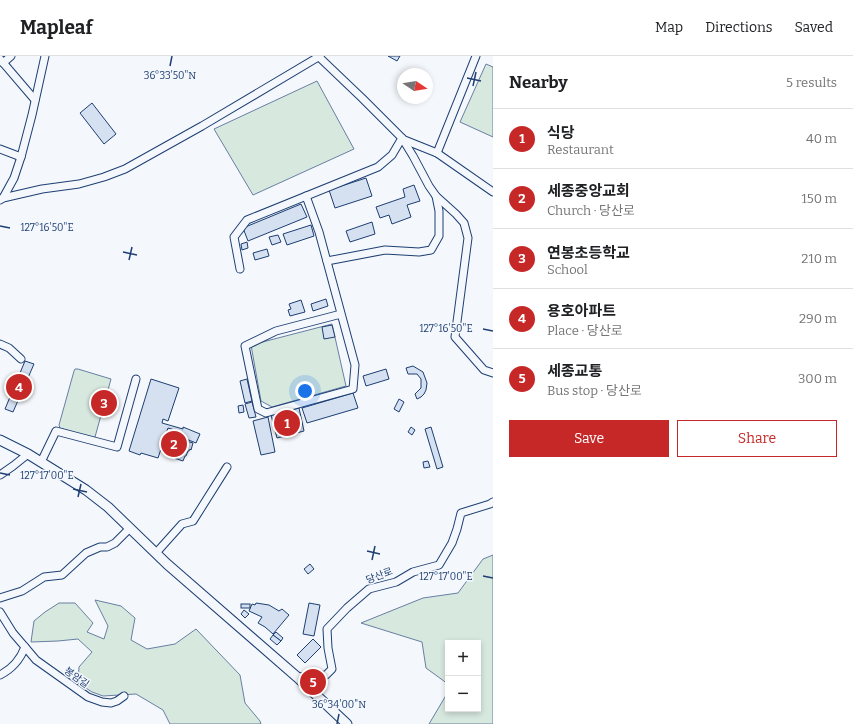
<!DOCTYPE html>
<meta charset="utf-8">
<style>
body{margin:0;font-family:Bitter,"Noto Sans KR",serif;background:#f6f6f6;color:#202124}
.controls{position:absolute;right:12px;bottom:12px;display:grid;overflow:hidden;border-radius:0px;box-shadow:0 2px 6px #0003}
.controls button{width:36px;height:36px;display:grid;place-items:center;padding:0;border:0;border-bottom:1px solid #e0e0e0;background:#fff;color:#202124;font:20px sans-serif}
.compass{position:absolute;left:397px;top:12px;width:36px;height:36px;border-radius:50%;background:#fff;box-shadow:0 2px 6px #0003;rotate:102deg}
.you{position:absolute;left:305px;top:335px;width:14px;height:14px;margin:-10px;border:3px solid #fff;border-radius:50%;background:#1a73e8;box-shadow:0 0 0 6px #1a73e833}
.badge{display:grid;place-items:center;width:26px;height:26px;border-radius:50%;background:#c62828;color:#fff;font-size:13px;font-weight:700}
.pin{position:absolute;translate:-50% -50%;border:2px solid #fff;box-shadow:0 1px 4px #0006}
.list{margin:0;padding:0;list-style:none}
h2{display:flex;justify-content:space-between;align-items:center;height:52px;margin:0;padding:0 16px;font-size:17px}
h2 small{font-size:13px;font-weight:400;color:#757577}
.list li{display:grid;grid-template-columns:26px 1fr auto;gap:12px;align-items:center;box-sizing:border-box;height:60px;padding:0 16px;border-top:1px solid #e0e0e0}
.list b{display:block;font-size:15px;white-space:nowrap}
.list p{margin:0;font-size:13px;white-space:nowrap;color:#757577}
.list em{font-size:13px;font-style:normal;color:#757577}
.actions{display:flex;gap:8px;padding:12px 16px}
.actions a{flex:1;padding:9px 0;border:1px solid #c62828;border-radius:0px;text-align:center;font-size:14px;color:#c62828}
.actions .main{background:#c62828;color:#fff}
.map{position:relative;flex:none;width:493px;height:668px;overflow:hidden}
header{display:flex;align-items:center;gap:24px;box-sizing:border-box;height:56px;padding:0 20px;background:#fff;border-bottom:1px solid #e0e0e0}
header strong{font-size:19px}
nav{display:flex;gap:22px;margin-inline-start:auto;font-size:14px}
main{display:flex}
aside{flex:1;background:#fff}
.map>svg:first-child{display:block}
</style>
<header>
<strong>Mapleaf</strong>
<nav><a>Map</a><a>Directions</a><a>Saved</a></nav>
</header>
<main>
<div class="map">
<svg width="493" height="668" viewBox="0 0 493 668">
<rect width="100%" height="100%" fill="#f4f7fb"/>
<!-- green -->
<g fill="#d7e8df" stroke="#687fa3">
<polygon points="486,8 493,11 493,81 460,66"/>
<polygon points="317,25 354,93 253,139 214,73"/>
<polygon points="332,268 346,330 272,351 261,345 251,289"/>
<polygon points="75,313 78,313 111,323 95,381 93,382 60,372 59,369 74,315"/>
<polygon points="493,499 493,668 429,668 448,636 448,653 478,653 478,587 448,587 448,628 426,612 422,586 361,567 423,542 458,537 483,503"/>
<polygon points="95,544 121,550 135,562 131,584 147,593 175,588 196,573 240,619 245,647 260,665 261,668 170,668 163,654 136,638 103,640 92,636 78,627 79,611 92,596 78,583 58,585 31,586 34,565 45,556 59,547 75,547 93,567 87,576 104,583 108,570"/>
</g>
<!-- building -->
<g fill="#d5e0f0" stroke="#1d3f73">
<polygon points="388,0 400,0 397,5"/>
<polygon points="92,47 116,78 104,88 80,57"/>
<polygon points="366,122 372,140 335,152 329,134"/>
<polygon points="414,129 420,145 407,149 411,161 392,168 389,159 380,162 376,151 405,141 403,133"/>
<polygon points="301,148 307,161 248,185 243,172"/>
<polygon points="372,166 375,178 350,186 346,175"/>
<polygon points="311,169 314,180 287,189 283,178"/>
<polygon points="278,179 281,186 272,189 269,181"/>
<polygon points="247,186 248,192 242,194 241,188"/>
<polygon points="267,193 269,200 255,204 253,197"/>
<polygon points="326,243 328,250 313,255 311,248"/>
<polygon points="301,244 305,256 290,260 288,254 291,253 289,248"/>
<polygon points="332,269 335,281 324,283 322,271"/>
<polygon points="25,305 34,308 13,356 5,353"/>
<polygon points="413,310 423,316 427,327 426,334 424,338 421,341 417,343 415,338 421,332 421,323 417,318 408,318 406,312"/>
<polygon points="386,313 389,323 366,330 363,320"/>
<polygon points="151,323 179,332 168,365 163,363 162,367 183,373 183,371 200,378 196,387 181,381 181,376 168,372 158,402 141,397 140,399 129,395"/>
<polygon points="247,323 252,345 245,347 240,325"/>
<polygon points="353,337 358,352 307,367 302,352"/>
<polygon points="399,343 404,346 399,356 394,353"/>
<polygon points="252,346 256,361 249,362 245,348"/>
<polygon points="243,349 244,356 239,357 238,350"/>
<polygon points="299,352 304,375 277,382 271,359"/>
<polygon points="268,361 275,396 261,399 253,365"/>
<polygon points="411,371 415,374 412,379 408,376"/>
<polygon points="431,371 443,411 437,413 425,373"/>
<polygon points="170,380 193,387 191,394 190,393 189,395 188,395 186,400 185,400 183,405 174,402 176,398 171,396 170,399 164,397"/>
<polygon points="428,405 430,411 424,412 423,406"/>
<polygon points="310,508 314,513 308,518 304,513"/>
<polygon points="256,547 269,549 279,555 282,553 289,559 273,578 265,571 258,567 262,561 249,555 252,548 255,549"/>
<polygon points="309,547 320,549 314,580 303,578"/>
<rect x="241" y="548" width="9" height="4"/>
<polygon points="244,554 249,558 245,562 241,558"/>
<polygon points="276,576 283,582 281,585 273,579"/>
<polygon points="273,579 281,585 277,589 270,583"/>
<polygon points="313,583 321,591 305,607 297,599"/>
</g>
<g fill="none" stroke-linecap="round" stroke-linejoin="round">
<!-- minor casing -->
<g stroke="#1d3f73" stroke-width="9">
<g id="minor">
<polyline points="319,1 362,42 402,82 413,100 429,130 436,140 456,158 464,167 468,182 455,281 484,314 493,317"/>
<polyline points="0,3 35,44"/>
<polyline points="3,7 11,0"/>
<polyline points="402,83 437,97 493,136"/>
<polyline points="0,93 21,101"/>
<polyline points="437,97 476,0"/>
<polyline points="306,140 319,176 355,309 353,333 266,357 258,353 245,290 276,275 341,258"/>
<polyline points="3,142 14,122 21,101 32,59 45,0"/>
<polyline points="0,144 3,142 42,133 79,128 104,121 125,113 202,70 320,0"/>
<polyline points="327,205 385,194 419,196 431,194 439,180 439,155 436,140"/>
<polyline points="240,213 234,181 247,164 378,111 392,99 402,82"/>
<polyline points="0,288 9,292 21,303"/>
<polyline points="41,406 56,375 117,391 136,323"/>
<polyline points="0,419 13,410 28,398"/>
<polyline points="156,497 182,468 193,465 227,411"/>
<polyline points="0,542 22,535 44,521 62,519 86,497 100,491 107,491 115,487 130,472"/>
<path d="M0 556 13 577 25 591C20 604 12 613 0 619"/>
<polyline points="25,591 36,604 88,641 102,646 111,647 117,645 124,640"/>
<polyline points="297,621 326,619 332,613 328,592 327,573 347,552 369,533 396,526 413,516 439,509 452,487 457,473 461,457 490,448 493,446"/>
</g>
</g>
<!-- major casing -->
<g stroke="#1d3f73" stroke-width="11">
<polyline id="major" points="0,384 28,398 86,434 108,451 167,508 297,621 347,668"/>
</g>
<!-- minor -->
<use href="#minor" stroke="#f4f7fb" stroke-width="7"/>
<!-- major -->
<use href="#major" stroke="#f4f7fb" stroke-width="9"/>
</g>
<!-- ticks -->
<path fill="none" stroke="#1d3f73" stroke-width="1.5" d="M170 10 172 0M467 22 481 25M473 30 476 16M0 170 10 172M123 196 137 199M129 204 132 191M483 273 493 275M0 417 10 419M73 433 87 436M78 441 81 428M367 495 380 498M372 504 375 490M483 520 493 522M337 668 339 658"/>
<g text-anchor="middle" stroke-width="3" stroke-linejoin="round" paint-order="stroke">
<!-- street labels -->
<g font-size="10" fill="#1d3f73" stroke="#f4f7fb">
<text transform="translate(379 519) rotate(-21)" y="4">당산로</text>
<text transform="translate(77 621) rotate(35)" y="4">봉암길</text>
</g>
</g>
<g font-size="10" text-anchor="middle" fill="#1d3f73" stroke="#f4f7fb" stroke-width="3" stroke-linejoin="round" paint-order="stroke">
<text x="170" y="23">36°33'50"N</text>
<text x="47" y="175">127°16'50"E</text>
<text x="446" y="276">127°16'50"E</text>
<text x="47" y="423">127°17'00"E</text>
<text x="446" y="524">127°17'00"E</text>
<text x="339" y="652">36°34'00"N</text>
</g>
</svg>
<div class="controls">
<button>+</button>
<button>−</button>
</div>
<svg class="compass" viewBox="-18 -18 36 36"><path d="M0-13l5 13h-10z" fill="#e53935"/><path d="M0 13l5-13h-10z" fill="#757577"/></svg>
<div class="you"></div>
<div class="pin badge" style="left:287px;top:367px">1</div>
<div class="pin badge" style="left:174px;top:388px">2</div>
<div class="pin badge" style="left:104px;top:347px">3</div>
<div class="pin badge" style="left:19px;top:331px">4</div>
<div class="pin badge" style="left:313px;top:626px">5</div>
</div>
<aside>
<h2>Nearby<small>5 results</small></h2>
<ul class="list">
<li><span class="badge">1</span><div><b>식당</b><p>Restaurant</p></div><em>40 m</em></li>
<li><span class="badge">2</span><div><b>세종중앙교회</b><p>Church · 당산로</p></div><em>150 m</em></li>
<li><span class="badge">3</span><div><b>연봉초등학교</b><p>School</p></div><em>210 m</em></li>
<li><span class="badge">4</span><div><b>용호아파트</b><p>Place · 당산로</p></div><em>290 m</em></li>
<li><span class="badge">5</span><div><b>세종교통</b><p>Bus stop · 당산로</p></div><em>300 m</em></li>
</ul>
<div class="actions"><a class="main">Save</a><a>Share</a></div>
</aside>
</main>
